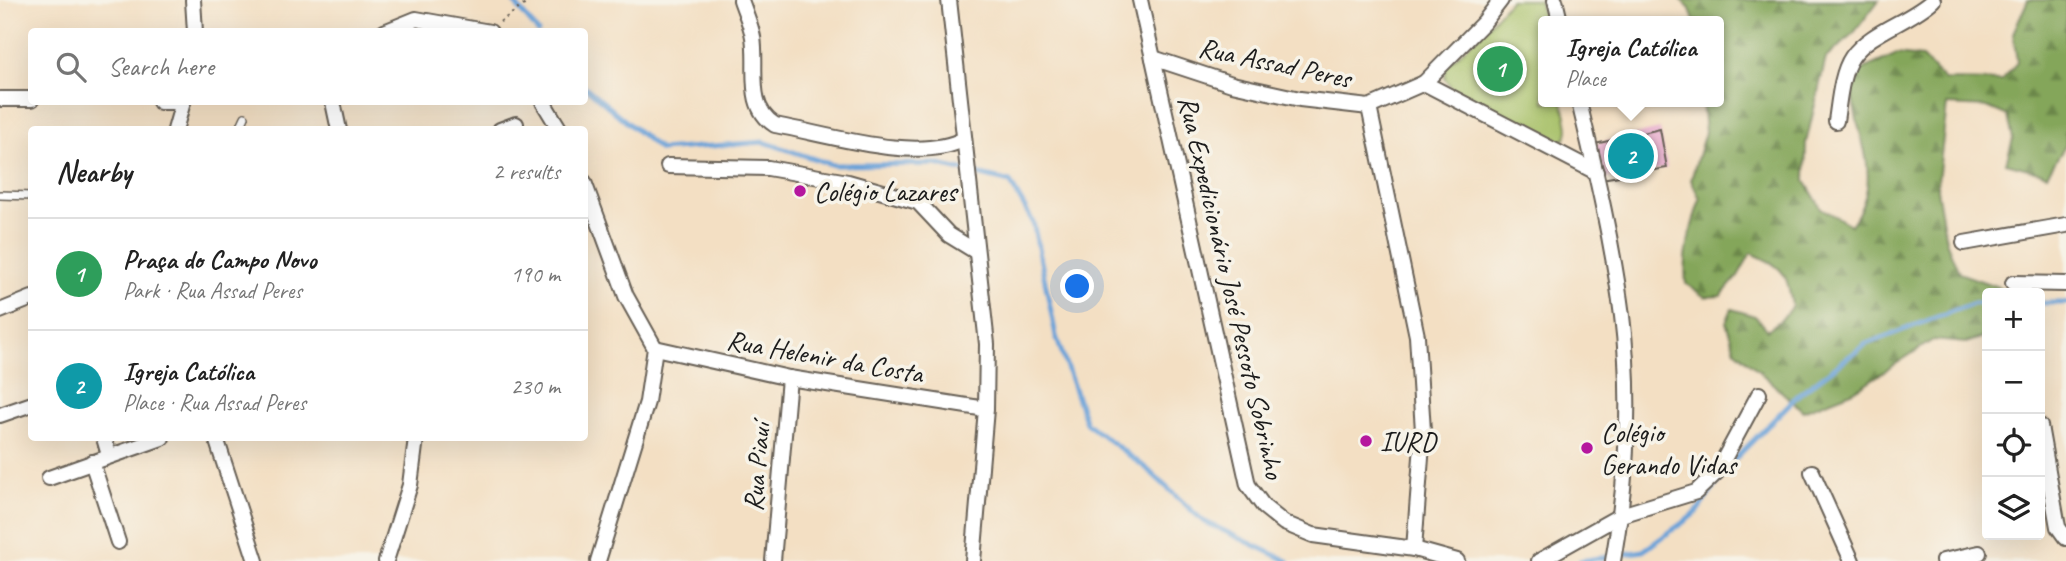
<!DOCTYPE html>
<meta charset="utf-8">
<style>
body{margin:0;font-family:Caveat,sans-serif;background:#f6f6f6;color:#222}
.controls{position:absolute;right:21px;bottom:21px;display:grid;overflow:hidden;border-radius:7px;box-shadow:0 7px 28px #0002}
.controls button{width:63px;height:63px;display:grid;place-items:center;padding:0;border:0;border-bottom:2px solid #e0e0e0;background:#fff;color:#222;font:35px sans-serif}
.you{position:absolute;left:1078px;top:287px;width:24px;height:24px;margin:-18px;border:5px solid #fff;border-radius:50%;background:#1a73e8;box-shadow:0 0 0 10px #1a73e833}
.badge{display:grid;place-items:center;width:46px;height:46px;border-radius:50%;background:#b5179e;color:#fff;font-size:23px;font-weight:700}
.pin{position:absolute;translate:-50% -50%;border:4px solid #fff;box-shadow:0 2px 7px #0006}
.popup{position:absolute;left:1538px;top:16px;width:186px;height:91px;box-sizing:border-box;display:grid;place-content:center;border-radius:7px;background:#fff;filter:drop-shadow(0 2px 5px #0005);font-size:23px;white-space:nowrap;color:#767676}
.popup b{font-size:26px;color:#222}
.popup::after{content:'';position:absolute;left:50%;top:100%;margin-left:-14px;border:14px solid transparent;border-top-color:#fff}
.list{margin:0;padding:0;list-style:none}
h2{display:flex;justify-content:space-between;align-items:center;height:91px;margin:0;padding:0 28px;font-size:30px}
h2 small{font-size:23px;font-weight:400;color:#767676}
.list li{display:grid;grid-template-columns:46px 1fr auto;gap:21px;align-items:center;box-sizing:border-box;height:112px;padding:0 28px;border-top:2px solid #e0e0e0}
.list b{display:block;font-size:26px;white-space:nowrap}
.list p{margin:0;font-size:23px;white-space:nowrap;color:#767676}
.list em{font-size:23px;font-style:normal;color:#767676}
.icon{flex:none;width:38px;height:38px;fill:none;stroke:currentColor;stroke-width:2;stroke-linecap:round;stroke-linejoin:round}
.map{position:relative;flex:none;width:2066px;height:561px;overflow:hidden}
.search{position:absolute;background:#fff;box-shadow:0 7px 28px #0002;left:28px;top:28px;width:560px;height:77px;display:flex;align-items:center;gap:18px;box-sizing:border-box;padding:0 24px;border-radius:7px;color:#767676;font-size:26px}
.panel{position:absolute;background:#fff;box-shadow:0 7px 28px #0002;left:28px;top:126px;width:560px;height:315px;border-radius:7px}
.map>svg:first-child{display:block}
</style>
<div class="map">
<svg width="2066" height="561" viewBox="0 0 2066 561">
<defs>
<pattern id="forest-firs" width="22" height="20" patternUnits="userSpaceOnUse" patternTransform="scale(1.75)"><rect width="22" height="20" fill="#84a65a"/><path d="M5 1l3.5 6h-7zM16 11l3.5 6h-7z" fill="#6b864a"/></pattern>
</defs>
<rect width="100%" height="100%" fill="#f7f3e8"/>
<filter id="ink" filterUnits="userSpaceOnUse"><feTurbulence type="fractalNoise" baseFrequency=".0143" numOctaves="2"/><feDisplacementMap in="SourceGraphic" scale="14" xChannelSelector="R" yChannelSelector="G"/><feConvolveMatrix kernelMatrix="1 2 1 2 8 2 1 2 1" color-interpolation-filters="sRGB"/></filter>
<filter id="wash" filterUnits="userSpaceOnUse"><feTurbulence type="fractalNoise" baseFrequency=".00686" numOctaves="4" result="noise"/><feDisplacementMap in="SourceGraphic" scale="28" xChannelSelector="R" yChannelSelector="G"/><feGaussianBlur stdDeviation="1.57" result="paint"/><feColorMatrix in="noise" values="0 0 0 0 0 0 0 0 0 0 0 0 0 0 0 0 0 1.4 0 .05"/><feComposite in="paint" operator="in"/></filter>
<g filter="url(#wash)">
<rect width="100%" height="100%" fill="#f3dfc3"/>
<!-- forest -->
<path fill="url(#forest-firs)" stroke="#50613b" stroke-width="2" d="M1681 0H1879L1853 34 1826 58 1806 143 1805 181 1821 208 1851 225C1890 171 1848 131 1852 74L1897 54 1922 57 1944 80 2002 81 2017 62 2013 33 2028 0H2066V145L2047 174 2006 163 2013 139 2008 116 1987 107 1947 105 1937 189 1946 241 1959 273 2001 288V293H1987V336L1966 343 1933 340 1854 391 1803 411 1735 350 1726 322 1732 309 1755 316 1767 330 1781 320 1792 306C1787 271 1783 267 1751 253L1738 276 1721 296 1705 297 1686 284C1683 253 1691 228 1700 199L1691 180 1705 132 1702 102H1718V21H1694L1690 9Z"/>
<!-- park -->
<path fill="#a5bf65" stroke="#606e40" stroke-width="2" d="M1510 0H1539L1544 21V102H1562C1566 117 1577 143 1552 143L1453 89 1445 79 1446 66 1481 34Z"/>
<g fill="none" stroke-linecap="round" stroke-linejoin="round">
<!-- stream -->
<g stroke="#6aa2d8" stroke-width="5">
<polyline points="512,0 538,32"/>
<polyline points="584,86 660,150 764,142 833,165 936,164 1010,182 1033,222 1056,336 1086,423 1146,468 1203,521 1288,561"/>
<polyline points="2040,303 2066,303"/>
<polyline points="1580,561 1643,551 1695,514 1733,461 1800,393 1866,344 1974,303 1987,303"/>
</g>
</g>
<g id="blocks">
<!-- building -->
<polygon fill="#e7aacc" points="1660,129 1667,168 1601,179 1595,144"/>
</g>
</g>
<g filter="url(#ink)">
<use href="#blocks" fill-opacity="0" stroke="#676056" stroke-width="2"/>
<g fill="none" stroke-linecap="round" stroke-linejoin="round">
<!-- lane casing -->
<g stroke="#676056" stroke-width="10">
<g id="lane">
<polyline points="239,130 245,117"/>
<polyline points="0,195 32,196"/>
</g>
</g>
<!-- street casing -->
<g stroke="#676056" stroke-width="18">
<g id="street">
<polyline points="193,0 195,32"/>
<path d="M741 0C745 12 751 25 753 37 758 68 745 106 775 125 826 134 918 164 964 139"/>
<polyline points="949,0 987,344 986,409 973,561"/>
<polyline points="1140,0 1248,485 1264,507 1284,523 1313,535 1414,549 1457,561"/>
<polyline points="1555,0 1560,21"/>
<polyline points="384,32 416,19 490,32"/>
<polyline points="1153,58 1232,84 1300,99 1369,107 1424,83 1596,172"/>
<polyline points="1424,83 1484,22 1501,0"/>
<polyline points="0,99 32,99"/>
<polyline points="160,102 183,102"/>
<polyline points="333,102 339,130"/>
<polyline points="543,102 560,130"/>
<path d="M1579 102C1596 172 1613 245 1622 316 1632 397 1627 481 1613 561"/>
<polyline points="1369,107 1417,336 1423,431 1414,549"/>
<path d="M1836 121C1839 102 1841 73 1852 57 1870 31 1910 22 1933 0"/>
<polyline points="175,130 183,102"/>
<polyline points="500,130 516,124"/>
<polyline points="668,166 768,168 848,182 918,202 949,235 975,251"/>
<polyline points="584,182 626,296 655,348"/>
<polyline points="1964,243 2066,225"/>
<polyline points="2013,283 2066,284"/>
<polyline points="0,311 32,298"/>
<polyline points="655,348 789,378 986,409"/>
<polyline points="0,415 32,404"/>
<polyline points="2040,426 2058,527 2066,538"/>
<polyline points="104,438 109,455"/>
<polyline points="216,438 256,561"/>
<polyline points="92,462 118,542"/>
<polyline points="1812,472 1852,561"/>
<polyline points="49,478 162,438"/>
<polyline points="386,561 410,485 416,438"/>
<polyline points="598,561 647,402 655,348"/>
<polyline points="773,561 789,378"/>
<polyline points="1539,561 1621,515 1696,492 1717,472 1759,394"/>
<polyline points="1943,561 1979,553"/>
</g>
</g>
<!-- path -->
<polyline stroke="#676056" stroke-width="2.5" stroke-dasharray="2 5" stroke-linecap="butt" points="500,22 531,0"/>
<!-- lane -->
<use href="#lane" stroke="#fff" stroke-width="7"/>
<!-- street -->
<use href="#street" stroke="#fff" stroke-width="14"/>
</g>
</g>
<!-- markers -->
<g fill="#b5179e" stroke="#f7f3e8" stroke-width="2.5">
<circle cx="800" cy="191" r="7"/>
<circle cx="1366" cy="441" r="7"/>
<circle cx="1587" cy="448" r="7"/>
</g>
<g text-anchor="middle" stroke-width="7" stroke-linejoin="round" paint-order="stroke">
<!-- street labels -->
<g font-size="28" fill="#1c1c1c" stroke="#f7f3e8">
<text transform="translate(1275 62) rotate(12)" y="10">Rua Assad Peres</text>
<text transform="translate(1232 287) rotate(77)" y="10">Rua Expedicionário José Pessoto Sobrinho</text>
<text transform="translate(825 356) rotate(10)" y="10">Rua Helenir da Costa</text>
<text transform="translate(756 467) rotate(-85)" y="10">Rua Piauí</text>
</g>
<!-- poi labels -->
<g font-size="28" fill="#1c1c1c" stroke="#f7f3e8" text-anchor="start">
<text x="814" y="201">Colégio Lazares</text>
<text x="1601" y="442">Colégio<tspan x="1601" dy="32">Gerando Vidas</tspan></text>
<text x="1380" y="451">IURD</text>
</g>
</g>
</svg>
<div class="controls">
<button>+</button>
<button>−</button>
<button><svg class="icon" aria-label="locate" viewBox="0 0 24 24"><circle cx="12" cy="12" r="6"/><path d="M12 2v4M12 18v4M2 12h4M18 12h4"/></svg></button>
<button><svg class="icon" aria-label="layers" viewBox="0 0 24 24"><path d="M12 4l9 5-9 5-9-5zM3 14l9 5 9-5"/></svg></button>
</div>
<div class="you"></div>
<div class="pin badge" style="left:1500px;top:69px;background:#2e9e5b">1</div>
<div class="pin badge" style="left:1631px;top:156px;background:#0f9aa8">2</div>
<div class="popup"><b>Igreja Católica</b>Place</div>
<div class="search"><svg class="icon" aria-label="search" viewBox="0 0 24 24"><circle cx="10" cy="10" r="6"/><path d="M15 15l6 6"/></svg>Search here</div>
<section class="panel">
<h2>Nearby<small>2 results</small></h2>
<ul class="list">
<li><span class="badge" style="background:#2e9e5b">1</span><div><b>Praça do Campo Novo</b><p>Park · Rua Assad Peres</p></div><em>190 m</em></li>
<li><span class="badge" style="background:#0f9aa8">2</span><div><b>Igreja Católica</b><p>Place · Rua Assad Peres</p></div><em>230 m</em></li>
</ul>
</section>
</div>
